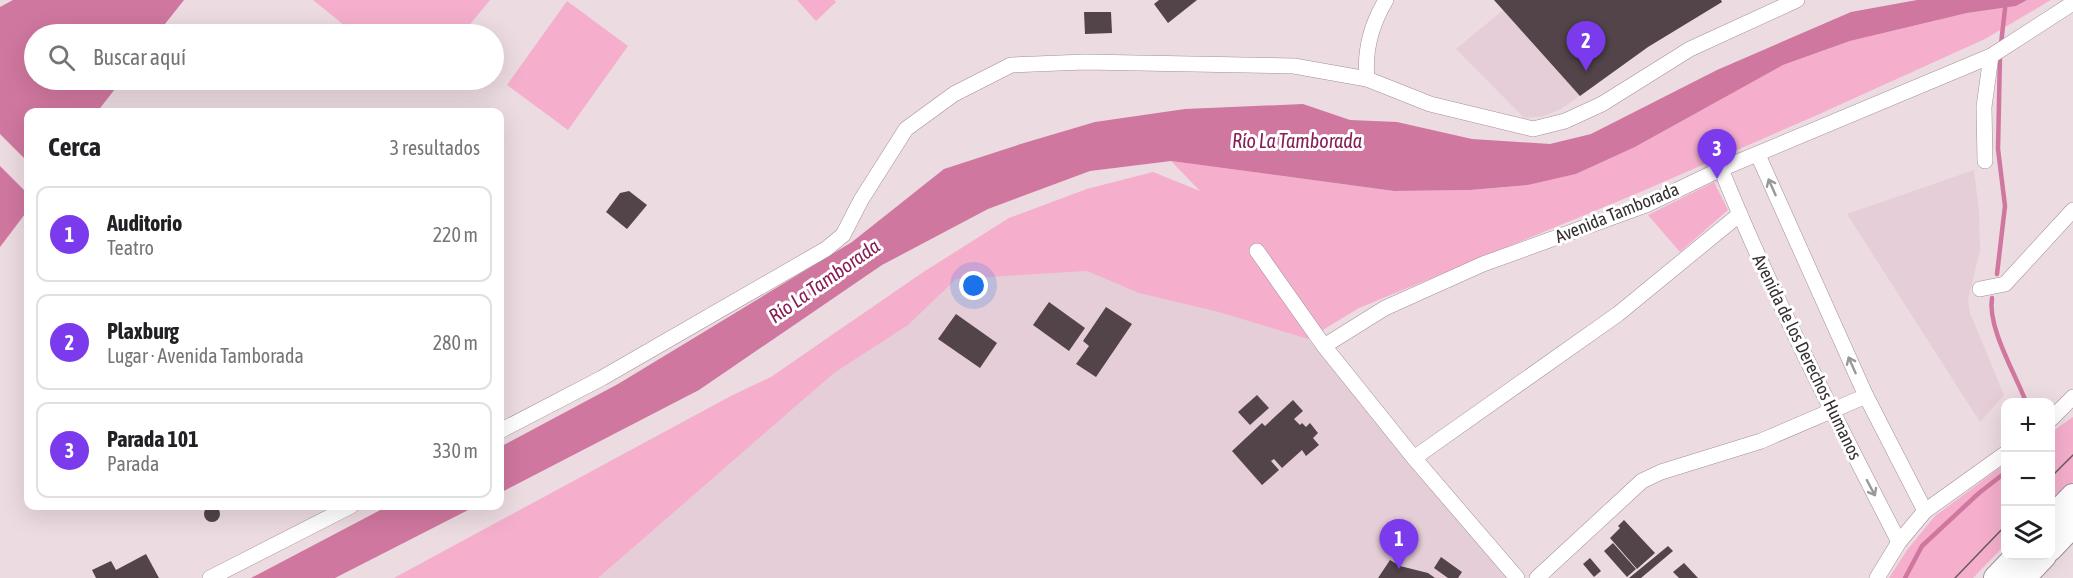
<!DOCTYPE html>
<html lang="es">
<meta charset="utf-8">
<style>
body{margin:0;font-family:"Asap Condensed",sans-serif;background:#f6f6f6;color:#202124}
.controls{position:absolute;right:18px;bottom:18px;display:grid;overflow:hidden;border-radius:12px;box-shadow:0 6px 24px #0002}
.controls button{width:54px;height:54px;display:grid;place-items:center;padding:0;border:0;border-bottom:2px solid #e0e0e0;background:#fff;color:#202124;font:30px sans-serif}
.you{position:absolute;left:974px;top:286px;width:21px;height:21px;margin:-15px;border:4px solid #fff;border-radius:50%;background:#1a73e8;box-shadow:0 0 0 9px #1a73e833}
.badge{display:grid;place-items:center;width:39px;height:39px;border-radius:50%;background:#7c3aed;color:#fff;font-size:20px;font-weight:700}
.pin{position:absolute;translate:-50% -50px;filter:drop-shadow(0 2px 3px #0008)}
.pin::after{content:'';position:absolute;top:32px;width:21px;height:18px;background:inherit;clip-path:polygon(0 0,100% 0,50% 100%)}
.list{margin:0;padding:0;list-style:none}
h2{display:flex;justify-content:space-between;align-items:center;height:78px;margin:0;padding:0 24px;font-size:26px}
h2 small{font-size:20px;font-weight:400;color:#757577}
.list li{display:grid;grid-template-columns:39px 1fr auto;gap:18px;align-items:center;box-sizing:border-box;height:96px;margin:0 12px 12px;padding:0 12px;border:2px solid #e0e0e0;border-radius:12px}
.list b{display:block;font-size:22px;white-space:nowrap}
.list p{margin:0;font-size:20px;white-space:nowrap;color:#757577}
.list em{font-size:20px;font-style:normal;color:#757577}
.icon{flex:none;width:33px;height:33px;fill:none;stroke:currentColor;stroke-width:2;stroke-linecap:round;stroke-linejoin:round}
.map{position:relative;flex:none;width:2073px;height:578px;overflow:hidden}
.search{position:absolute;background:#fff;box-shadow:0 6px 24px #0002;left:24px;top:24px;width:480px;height:66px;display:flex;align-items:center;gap:15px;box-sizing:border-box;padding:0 21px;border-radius:33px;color:#757577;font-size:22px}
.panel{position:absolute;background:#fff;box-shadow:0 6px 24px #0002;left:24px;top:108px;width:480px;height:402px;border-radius:12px}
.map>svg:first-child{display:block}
</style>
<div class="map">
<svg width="2073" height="578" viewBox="0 0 2073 578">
<rect width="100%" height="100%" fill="#ecdbe1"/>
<!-- built -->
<g fill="#e6ced8">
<polygon points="1494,0 1721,0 1722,2 1648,47 1561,109 1544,116 1524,118 1456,49 1503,10"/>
<polygon points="1974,170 1979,210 1980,250 1968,300 1970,313 2004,395 1980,422 1847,214"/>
<polygon points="1153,172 1202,192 1308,339 1509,578 394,578 729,397 771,377 922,273 1009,218 1087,189"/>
</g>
<!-- green -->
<g fill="#f5afcd">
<polygon points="313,0 490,0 462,34 355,34"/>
<polygon points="797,0 834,0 836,2 816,21"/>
<polygon points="2027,0 2051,0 1985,39 1815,116 1638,193 1359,308 1308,339 1219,312 1139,293 1087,271 956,279 908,325 834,373 598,578 394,578 729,397 771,377 922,273 1009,218 1087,189 1153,172 1200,191 1171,161 1394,191 1470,190 1528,185 1576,174 1635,147 1783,65 1850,41 1967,13 2016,6"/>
<polygon points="567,1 628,46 568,130 507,85"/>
<polygon points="1714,182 1728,210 1680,252 1648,215"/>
<polygon points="2073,417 2073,482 2051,506 2050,433"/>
<polygon points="2005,464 2005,547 2001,549 1973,578 1889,578 1907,550 1935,516"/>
</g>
<!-- water -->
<g fill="#d0779f">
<polygon points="13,0 184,0 157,34 34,34 34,80 122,80 97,112 28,112 28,162 0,134 0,7"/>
<polygon points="1917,0 2027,0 2016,6 1967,13 1850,41 1783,65 1635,147 1576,174 1528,185 1470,190 1394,191 1171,161 1090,171 988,209 882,265 699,390 500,493 500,447 618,384 852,242 944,169 1024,143 1095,122 1185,109 1303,104 1350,120 1397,122 1472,139 1550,144 1591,134 1717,70 1851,12"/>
<polygon points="0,166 28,194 28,210 0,247"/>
<polygon points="388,506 476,506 335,578 251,578"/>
</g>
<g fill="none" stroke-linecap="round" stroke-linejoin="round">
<!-- stream -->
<g stroke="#d0779f" stroke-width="4.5">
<polyline points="2001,44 2006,0"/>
<polyline points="1997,274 2005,206 1998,149 2000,55"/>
<path d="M1992 298C1987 327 2016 375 2026 402"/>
<polyline points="1905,578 1922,546 1979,493 2006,472"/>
</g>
</g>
<!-- building -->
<g fill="#524449">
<polygon points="1159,0 1197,0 1168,23 1154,4"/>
<polygon points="1494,0 1721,0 1722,2 1648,47 1580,96"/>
<polygon points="1084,12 1111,12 1112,33 1085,34"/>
<polygon points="629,191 647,205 627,229 606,212 620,193"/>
<polygon points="1049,302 1085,328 1069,351 1033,325"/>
<polygon points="1106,307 1132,324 1096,377 1076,364 1089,346 1083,341"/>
<polygon points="956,314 997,343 980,368 938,339"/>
<polygon points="1257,395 1269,408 1250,425 1238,412"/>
<polygon points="1293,400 1303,411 1294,419 1300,425 1302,423 1306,427 1310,423 1318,433 1313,438 1319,445 1306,456 1302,450 1282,468 1274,459 1271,461 1279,470 1262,485 1232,451 1262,423 1265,426"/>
<circle cx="212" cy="514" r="8"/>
<polygon points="1624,520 1655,553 1637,569 1610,538 1620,528 1618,526"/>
<polygon points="1613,543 1636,569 1627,577 1604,551"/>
<polygon points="1668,546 1673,551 1641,578 1629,578"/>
<polygon points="146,554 159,578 96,578 92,570 111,561 116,570"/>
<polygon points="1441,557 1462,572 1458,578 1448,578 1434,568"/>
<polygon points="1590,558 1601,571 1594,577 1583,564"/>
<polygon points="1390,560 1400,566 1428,573 1435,578 1378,578"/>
<polygon points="1684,563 1698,578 1679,578 1673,572"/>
</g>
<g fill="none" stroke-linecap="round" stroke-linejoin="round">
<!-- minor casing -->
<g stroke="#a19198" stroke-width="16">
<g id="minor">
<path d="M1367 79C1364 50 1371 25 1386 0"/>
<polyline points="1758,155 1866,396 1925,511"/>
<polyline points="1985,161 1984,107 1991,56"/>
<path d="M1721 169C1773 297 1836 420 1899 542"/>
<polyline points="1257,251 1324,346 1414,458 1517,578"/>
<polyline points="1980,289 2005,284 2073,210"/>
<polyline points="1324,346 1385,308 1483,264 1646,205 1721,169 1991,56 2073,3"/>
<polyline points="2050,420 2073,397"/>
<polyline points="500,431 602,378 826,249 843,235 861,200 906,129 954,94 1011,65 1085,62 1294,66 1367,79 1430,104 1533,129 1565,121 1602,104 1690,49 1797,0"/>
<polyline points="1414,458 1618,314 1740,214"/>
<polyline points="210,578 351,506"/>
<polyline points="1537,578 1642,481 1661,472 1761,441 1866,396"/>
<polyline points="1877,578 1899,542 1925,511 2006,453"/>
</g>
</g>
<!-- trunk casing -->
<g stroke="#a19198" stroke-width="26">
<g id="trunk">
<polyline points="2050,520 2073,496"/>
<polyline points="2050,549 2073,525"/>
<polyline points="1996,578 2017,556"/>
<polyline points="2023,578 2044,556"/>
</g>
</g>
<!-- minor -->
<use href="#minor" stroke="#fff" stroke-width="15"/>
<!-- trunk -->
<use href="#trunk" stroke="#fff" stroke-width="24"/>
<!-- tram -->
<g stroke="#645b5e" stroke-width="1.5">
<polyline points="2050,478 2073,455"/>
<polyline points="1955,578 2006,525"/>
</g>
</g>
<!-- one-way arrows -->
<defs><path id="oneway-shaft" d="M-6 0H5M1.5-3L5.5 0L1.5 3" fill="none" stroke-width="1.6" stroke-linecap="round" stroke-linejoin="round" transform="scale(1.5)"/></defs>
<g stroke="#9a9798">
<use href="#oneway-shaft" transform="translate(1772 187) rotate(-114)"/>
<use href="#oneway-shaft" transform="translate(1852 365) rotate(-114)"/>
<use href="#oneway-shaft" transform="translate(1871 488) rotate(62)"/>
</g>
<g text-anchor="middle" stroke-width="6" stroke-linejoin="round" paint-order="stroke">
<!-- street labels -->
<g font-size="18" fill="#352f31" stroke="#fff">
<text transform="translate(1617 213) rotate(-22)" y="6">Avenida Tamborada</text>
<text transform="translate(1807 357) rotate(64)" y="6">Avenida de los Derechos Humanos</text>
</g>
<!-- water labels -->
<g font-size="20" font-style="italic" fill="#871d57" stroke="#fff">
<text x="1297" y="148">Río La Tamborada</text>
<text transform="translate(824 281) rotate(-35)" y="7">Río La Tamborada</text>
</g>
</g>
</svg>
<div class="controls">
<button>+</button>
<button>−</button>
<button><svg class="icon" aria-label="layers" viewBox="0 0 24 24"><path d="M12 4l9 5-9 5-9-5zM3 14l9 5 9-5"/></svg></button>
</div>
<div class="you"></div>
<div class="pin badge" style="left:1399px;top:569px">1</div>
<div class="pin badge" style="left:1586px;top:71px">2</div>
<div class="pin badge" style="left:1717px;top:179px">3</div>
<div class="search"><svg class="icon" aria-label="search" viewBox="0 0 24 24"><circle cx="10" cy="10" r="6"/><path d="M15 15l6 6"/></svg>Buscar aquí</div>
<section class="panel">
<h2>Cerca<small>3 resultados</small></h2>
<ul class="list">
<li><span class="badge">1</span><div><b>Auditorio</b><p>Teatro</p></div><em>220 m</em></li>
<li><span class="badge">2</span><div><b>Plaxburg</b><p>Lugar · Avenida Tamborada</p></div><em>280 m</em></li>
<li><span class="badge">3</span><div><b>Parada 101</b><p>Parada</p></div><em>330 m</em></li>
</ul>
</section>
</div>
